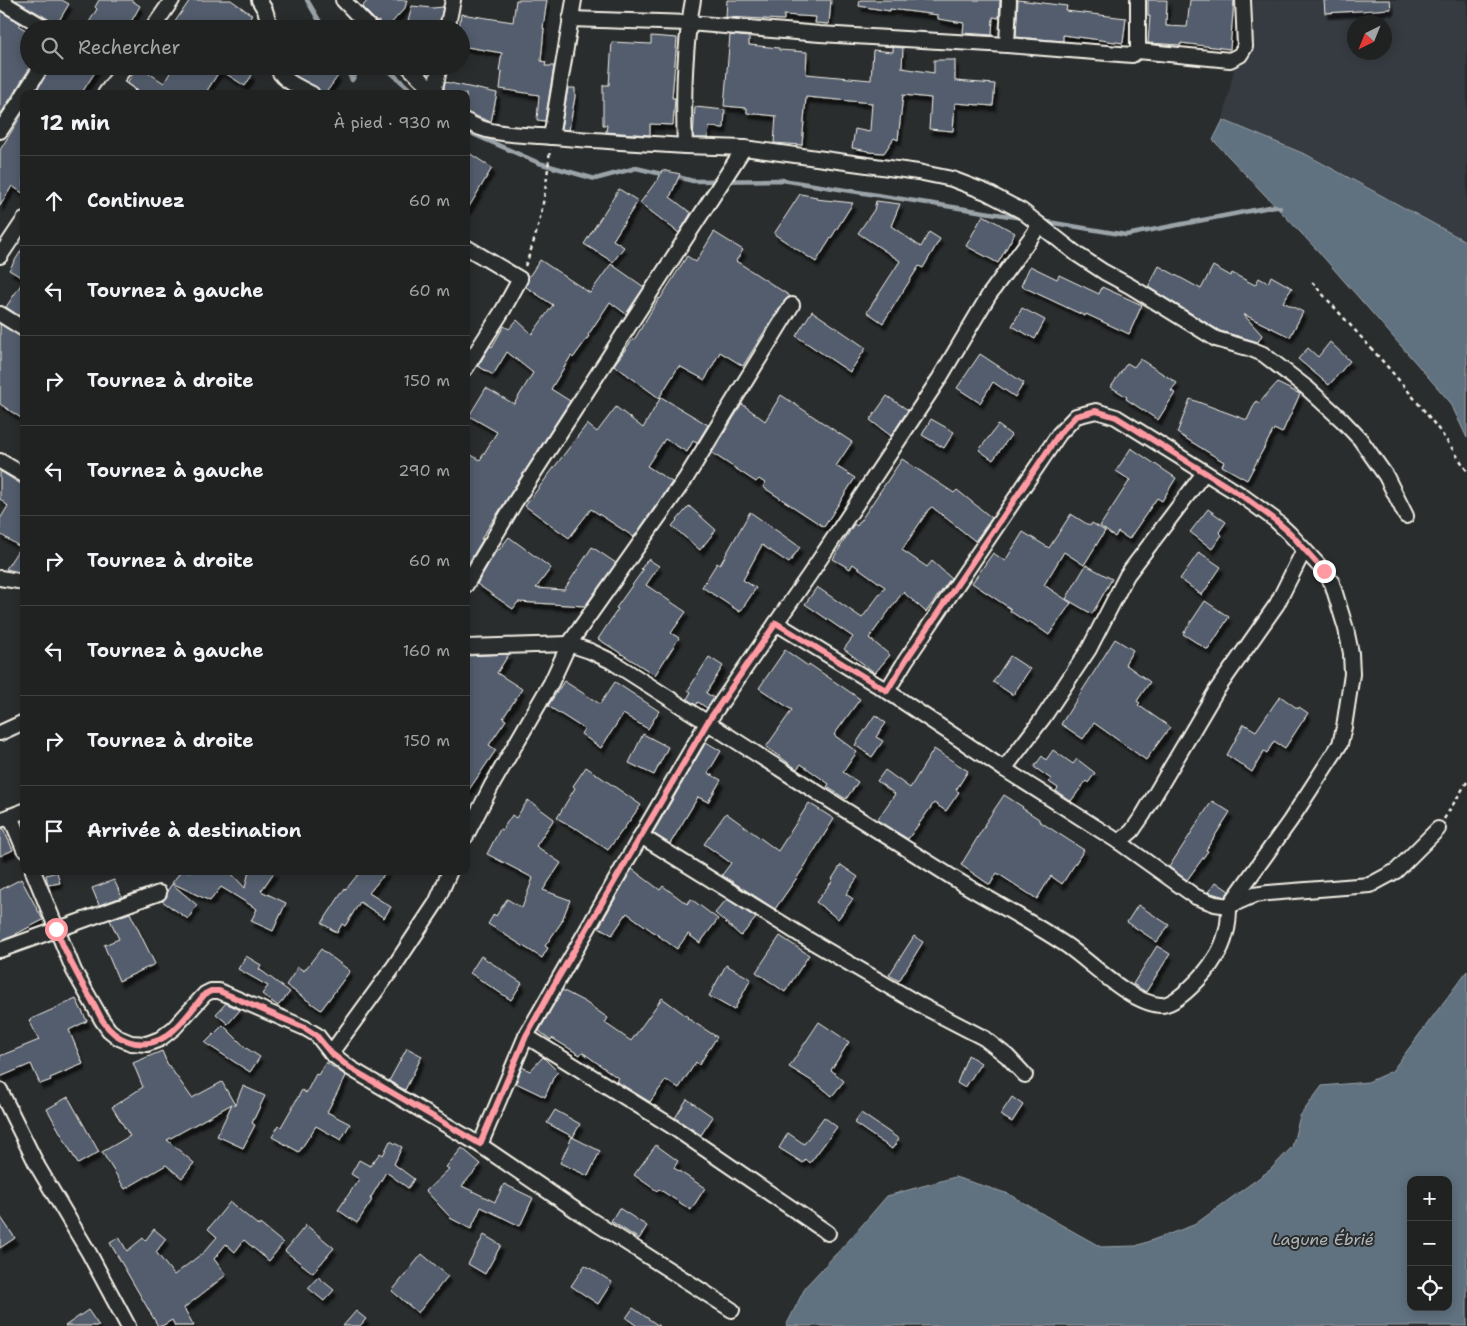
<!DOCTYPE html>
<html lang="fr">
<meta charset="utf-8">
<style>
body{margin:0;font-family:"Shantell Sans",sans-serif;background:#282a2a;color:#f1f3f6}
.controls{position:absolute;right:15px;bottom:15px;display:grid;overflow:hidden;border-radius:10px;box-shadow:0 2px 12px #0003}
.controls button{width:45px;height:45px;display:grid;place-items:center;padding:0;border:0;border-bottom:1px solid #3d3f40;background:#202222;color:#f1f3f6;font:25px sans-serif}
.compass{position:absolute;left:1347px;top:15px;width:45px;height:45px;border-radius:50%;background:#202222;box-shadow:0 2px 12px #0003;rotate:223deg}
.stop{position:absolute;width:15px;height:15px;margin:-11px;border:4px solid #ff9aa2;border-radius:50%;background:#fff}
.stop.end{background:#ff9aa2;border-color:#fff;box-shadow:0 1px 5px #0008}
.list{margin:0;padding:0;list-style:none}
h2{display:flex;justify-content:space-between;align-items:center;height:65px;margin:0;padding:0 20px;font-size:21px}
h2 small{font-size:16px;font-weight:400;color:#a2a4a5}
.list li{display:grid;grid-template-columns:32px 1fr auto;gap:15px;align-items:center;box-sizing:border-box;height:90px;padding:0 20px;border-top:1px solid #3d3f40}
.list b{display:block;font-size:19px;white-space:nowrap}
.list em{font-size:16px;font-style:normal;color:#a2a4a5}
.icon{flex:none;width:28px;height:28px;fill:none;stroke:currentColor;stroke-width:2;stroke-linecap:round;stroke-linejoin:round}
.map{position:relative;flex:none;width:1467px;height:1326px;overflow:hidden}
.search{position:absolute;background:#202222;box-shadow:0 2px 12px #0003;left:20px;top:20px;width:450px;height:55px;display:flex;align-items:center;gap:12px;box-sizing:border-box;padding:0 18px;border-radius:28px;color:#a2a4a5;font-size:19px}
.panel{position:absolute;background:#202222;box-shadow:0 2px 12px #0003;left:20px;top:90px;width:450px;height:785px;border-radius:10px}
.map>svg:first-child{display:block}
</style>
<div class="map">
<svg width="1467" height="1326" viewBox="0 0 1467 1326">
<defs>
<filter id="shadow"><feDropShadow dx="3" dy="5.5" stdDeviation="1" flood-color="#0009"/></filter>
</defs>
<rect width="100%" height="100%" fill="#2a2d2e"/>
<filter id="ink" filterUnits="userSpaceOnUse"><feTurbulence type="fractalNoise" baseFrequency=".02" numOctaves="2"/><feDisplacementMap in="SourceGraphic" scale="10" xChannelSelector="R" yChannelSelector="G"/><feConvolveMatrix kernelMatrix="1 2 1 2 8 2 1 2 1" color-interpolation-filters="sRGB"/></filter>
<g filter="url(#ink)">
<!-- built -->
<path fill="#363b41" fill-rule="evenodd" d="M1249 0H1467V242L1307 155 1223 120ZM1354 22H1384V52H1354Z"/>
<!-- water -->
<g fill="#60717f" stroke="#9ba4a9" fill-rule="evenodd">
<polygon points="1223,120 1307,155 1467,242 1467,438 1450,402 1318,251 1213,140"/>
<path d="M1467 971V1326H786L806 1286 851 1238 887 1196 955 1177 1009 1194 1058 1223 1101 1247 1136 1246 1194 1225 1270 1170 1292 1147 1300 1116 1322 1086 1368 1082 1392 1071ZM1411 1180H1448V1307H1411Z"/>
</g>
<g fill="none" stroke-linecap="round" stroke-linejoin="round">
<!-- stream -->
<g stroke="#9ba4a9" stroke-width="4.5">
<polyline points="307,0 324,29"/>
<polyline points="345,66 352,80 361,66"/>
<polyline points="384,66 415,94"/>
<polyline points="466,131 539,163 595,179 636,168 666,175"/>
<polyline points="674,176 693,181 782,180 1022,218"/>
<polyline points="1042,221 1126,235 1275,206 1280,208"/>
</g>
</g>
<!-- building -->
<g fill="#525d6d" stroke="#f4f1e8" filter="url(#shadow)">
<polygon points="15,0 62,0 69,4 57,24"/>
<polygon points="99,0 131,0 140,6 127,29 85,29 97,9 95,7"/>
<polygon points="190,0 231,0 252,15 244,29 182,29 174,23"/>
<polygon points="368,0 407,0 405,8 386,29 380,29 379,21 377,22 362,7"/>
<polygon points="516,0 547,0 543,28 544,29 541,61 546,62 545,66 554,66 545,121 537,120 539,95 500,89 502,72 499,71 502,53 461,46 461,29 459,29 461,14 513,22"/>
<polygon points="727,0 831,0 829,24 815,23 816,17 784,15 784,20 726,17"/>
<polygon points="860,0 1000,0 999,18 993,17 992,35 963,33 964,23 938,19 938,15 890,9 890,11 859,6"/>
<polygon points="1018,0 1067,6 1066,11 1126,18 1123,43 1063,35 1063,41 1016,37"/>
<polygon points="1148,0 1167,0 1166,26 1187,27 1190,0 1234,0 1230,49 1181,43 1181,45 1148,43 1150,16 1148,16"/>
<polygon points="1324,0 1390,0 1391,9 1325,13"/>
<polygon points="412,6 433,8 443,7 438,29 406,29"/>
<polygon points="0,11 21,24 19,26 29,32 29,66 31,66 0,115"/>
<polygon points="730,35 749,37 749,45 779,48 779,50 807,52 806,74 871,80 873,50 893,52 893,47 903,48 902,68 934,73 934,60 955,60 955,81 995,84 993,106 955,103 953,131 929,129 931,98 903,95 898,140 894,138 884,153 868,152 868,151 852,148 855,129 869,132 870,130 872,103 806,97 802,145 774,143 776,116 747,113 747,108 724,106"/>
<polygon points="651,36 677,38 672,98 675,98 673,125 650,124 650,135 606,132 607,125 603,125 603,85 609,85 612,42 651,44"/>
<polygon points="51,66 62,66 70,72 73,66 99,66 81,94 35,94"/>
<polygon points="138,66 164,83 174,66 238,66 252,75 245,86 220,70 205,94 141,94 127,83"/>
<polygon points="286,66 324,66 338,76 325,94 321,94 316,87 296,76"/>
<polygon points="445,82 497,93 491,122 466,112 466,94 447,94 444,88"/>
<polygon points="568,88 575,88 575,97 569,130 561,129"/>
<polygon points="695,107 725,110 724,128 709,127 708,138 693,138"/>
<polygon points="24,111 24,194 12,186 0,206 0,150"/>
<polygon points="466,151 492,168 466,212"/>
<polygon points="662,170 680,174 670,197 691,213 679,233 640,203 660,176"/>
<polygon points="619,189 638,201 613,240 624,247 613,262 584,244"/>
<polygon points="800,194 817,197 816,199 853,203 816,262 774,234"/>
<polygon points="876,201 900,204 891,226 921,247 929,232 940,239 923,268 919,266 883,323 867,312 900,261 858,233 874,210"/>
<polygon points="983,215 1015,233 998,263 966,246"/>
<polygon points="714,232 743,250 736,261 790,296 785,300 776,313 743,366 720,352 705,380 679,366 659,398 614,365 633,339 634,340 659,298 660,299 687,256 696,262"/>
<polygon points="24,246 24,279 9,270"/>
<polygon points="540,260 590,293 611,264 644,287 626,314 610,302 588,335 589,336 573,358 571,356 551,389 570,401 481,539 483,539 466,567 466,452 480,460 497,432 469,416 486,388 514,404 533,373 507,352 493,375 478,366 490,346 492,347 504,326 509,329 517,320 532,334 553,305 526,287 528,278"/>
<polygon points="1030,266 1057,279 1059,275 1099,294 1102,287 1142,305 1129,334 1086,314 1085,316 1021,286"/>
<polygon points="1159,266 1201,289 1213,266 1231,276 1232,273 1255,285 1259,278 1268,283 1271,276 1292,288 1283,302 1303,312 1290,337 1243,314 1262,335 1258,342 1220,331 1148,287"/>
<polygon points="24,280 24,319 6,307"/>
<polygon points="1022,308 1045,320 1035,339 1012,326"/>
<polygon points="812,311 866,348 850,372 796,336"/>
<polygon points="0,324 24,338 24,420 0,404"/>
<polygon points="1330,342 1350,361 1329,385 1298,359 1308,348 1318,357"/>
<polygon points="980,354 1024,383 1015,397 993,382 980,403 957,388"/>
<polygon points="1140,359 1177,383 1171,391 1175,393 1158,420 1126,399 1127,397 1111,387 1127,363 1134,367"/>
<polygon points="1277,383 1300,394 1282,433 1274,429 1247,480 1222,466 1224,462 1177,433 1190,399 1247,420 1256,401 1259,403"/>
<polygon points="781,395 852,442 836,466 855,478 824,527 763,487 765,483 759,479 756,482 712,453 742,404 765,421"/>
<polygon points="887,396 908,410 891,436 870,420"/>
<polygon points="661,397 708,425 697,443 693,441 687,452 665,439 647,466 672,482 634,537 591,509 569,538 525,506 587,424 597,432 616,407 643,428"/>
<polygon points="931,419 954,432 944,448 922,435"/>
<polygon points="998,425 1011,435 993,460 979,450"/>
<polygon points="1131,448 1176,478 1162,501 1157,498 1129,539 1118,532 1115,537 1100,526 1130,480 1116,471"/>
<polygon points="902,459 954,493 957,490 992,518 975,541 932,507 929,509 902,550 927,567 932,561 951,578 926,612 903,592 869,638 890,655 875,673 844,649 853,637 805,604 817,587 862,618 885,587 853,564 850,569 833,559 854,524 857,526"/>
<polygon points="0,471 24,486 24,573 6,569 20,547 0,534 0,519 8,506 0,499"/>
<polygon points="689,506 716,530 700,550 672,526"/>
<polygon points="1208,509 1226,522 1219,532 1222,535 1212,549 1190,532"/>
<polygon points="750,512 800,547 789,563 762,545 743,580 756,588 740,612 702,587 717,563 720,565"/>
<polygon points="1071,514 1090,526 1092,523 1105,531 1084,565 1064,552 1044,585 1071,603 1049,635 1029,621 1028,623 1010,611 1011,609 972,583 993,553 1005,561 1023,532 1049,548"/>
<polygon points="509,537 551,568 536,588 564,590 592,547 616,563 585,606 518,602 513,609 477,584 497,549 499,550"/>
<polygon points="1199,552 1221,567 1202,595 1180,579"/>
<polygon points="648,559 659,566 646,585 686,612 671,633 679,638 655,675 598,639 618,609 616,608 643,570 641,569"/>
<polygon points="1086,565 1112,579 1092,614 1066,599"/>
<polygon points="1205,601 1229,617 1208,650 1183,634"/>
<polygon points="1115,639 1133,650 1125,664 1150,682 1137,701 1140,703 1138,705 1170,727 1146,760 1094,723 1083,739 1061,724"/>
<polygon points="785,650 808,666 809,664 860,699 834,735 857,752 843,772 858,782 846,799 827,787 829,784 801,764 797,769 766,747 792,710 759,688"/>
<polygon points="509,654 497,673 522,689 503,718 506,720 489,745 496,750 466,794 466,656"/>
<polygon points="1010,656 1030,669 1013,695 993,682"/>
<polygon points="709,657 723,666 706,693 714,698 707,708 698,702 696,705 687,699 691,692 688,690"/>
<polygon points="564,681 600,704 615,682 659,711 648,729 623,714 601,748 581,734 584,729 548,706"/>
<polygon points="1280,696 1298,709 1299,707 1308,713 1285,748 1274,741 1267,753 1264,751 1252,772 1227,755 1244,724 1256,731"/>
<polygon points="875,715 886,723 876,737 883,741 872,757 855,745"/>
<polygon points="643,734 668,747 654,775 629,763"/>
<polygon points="706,742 721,751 708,773 721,780 708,802 698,797 670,844 653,833"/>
<polygon points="934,749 968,771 956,790 959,792 946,811 934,803 908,839 877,820 895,794 877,781 885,770 910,788"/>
<polygon points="1053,750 1073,764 1077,759 1095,773 1088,783 1086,781 1071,801 1056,791 1058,788 1049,782 1051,779 1034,767 1042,756 1046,760"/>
<polygon points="586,767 641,805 608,850 576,828 576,829 557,818 575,788 573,786"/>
<polygon points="1004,795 1023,807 1022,808 1039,819 1039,821 1084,850 1062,884 1051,876 1037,899 997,873 990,885 961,865 985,825 984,825"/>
<polygon points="528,800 554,819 536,846 561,863 543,890 570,900 561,923 545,946 548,948 542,958 488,924 494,914 496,916 507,899 522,908 533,878 487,854 500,829 502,830 512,815 516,818"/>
<polygon points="1212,801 1230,812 1206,850 1208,851 1187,880 1169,867"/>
<polygon points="809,803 834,819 803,869 775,909 722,875 731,863 704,844 726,813 778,851"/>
<polygon points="3,828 13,850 0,856 0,829"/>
<polygon points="841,865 858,877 846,894 853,899 838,919 816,902 833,880 832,879"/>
<polygon points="632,869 660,890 663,886 687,904 691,899 718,919 700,943 688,934 677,949 627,913 612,935 599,927"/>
<polygon points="181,871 229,871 245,888 249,871 275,871 261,891 286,903 273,931 251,921 257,909 221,887 210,901 172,883"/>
<polygon points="361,871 387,871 369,893 391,907 384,918 360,902 345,926 342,924 337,933 322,923 345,888 346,889"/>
<polygon points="57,872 60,883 48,885 46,875"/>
<polygon points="21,879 43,920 16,934 16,935 0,941 0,890"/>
<polygon points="114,880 122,897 99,905 92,888"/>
<polygon points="1216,882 1229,891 1225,897 1208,892"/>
<polygon points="172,884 197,905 188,919 162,901 166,898 167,891"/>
<polygon points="727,899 756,918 741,936 715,913"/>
<polygon points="1138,905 1169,925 1157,942 1127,922"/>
<polygon points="130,913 155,964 119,981 104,945 119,939 110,920"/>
<polygon points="780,936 809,955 785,992 756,972"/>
<polygon points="914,936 923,942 899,981 889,975"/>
<polygon points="1157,946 1170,954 1146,992 1133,984"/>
<polygon points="321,949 350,971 321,1010 286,985 298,967 304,971"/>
<polygon points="246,956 261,965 259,969 290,992 278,1006 262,994 268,986 238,969"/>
<polygon points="481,956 522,983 511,1000 470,973"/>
<polygon points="726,965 751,979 734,1010 709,996"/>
<polygon points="562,990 585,1002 608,1018 605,1023 631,1041 662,998 688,1017 687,1018 717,1037 699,1065 696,1062 679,1088 666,1080 650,1102 616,1081 618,1078 582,1052 580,1055 552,1038 551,1040 539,1031"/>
<polygon points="76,999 87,1021 69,1030 83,1064 50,1078 51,1080 40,1084 31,1064 0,1077 0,1056 39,1040 29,1020"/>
<polygon points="226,1003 240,1010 228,1024 216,1014"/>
<polygon points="819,1022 849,1042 831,1070 844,1081 832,1096 820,1086 789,1067"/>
<polygon points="223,1025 246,1048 260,1057 250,1072 205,1043"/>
<polygon points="407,1048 422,1056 405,1090 389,1081"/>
<polygon points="162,1051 167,1063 192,1098 222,1082 235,1105 243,1086 265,1096 252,1123 255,1125 243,1148 217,1136 232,1104 167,1140 194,1163 182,1178 166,1165 125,1189 102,1152 130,1136 112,1107 143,1087 133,1063"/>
<polygon points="968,1055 981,1063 965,1088 957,1083"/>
<polygon points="543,1057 558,1072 554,1076 545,1097 516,1083 522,1067 530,1071"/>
<polygon points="326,1062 346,1076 327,1112 350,1124 341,1140 316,1126 299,1152 272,1137 279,1125 281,1127 302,1090 306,1093 316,1074 318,1075"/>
<polygon points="68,1097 99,1152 78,1164 47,1109"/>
<polygon points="1012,1097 1023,1105 1012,1122 1000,1115"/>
<polygon points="687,1099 713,1117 701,1135 675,1118"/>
<polygon points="555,1110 580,1124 573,1137 547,1123"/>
<polygon points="861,1113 899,1139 892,1149 854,1123"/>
<polygon points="824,1117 837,1127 810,1163 806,1159 803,1163 779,1148 788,1133 804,1144"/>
<polygon points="572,1137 600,1151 588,1176 560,1163"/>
<polygon points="390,1141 402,1147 394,1164 414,1179 408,1188 386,1172 370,1199 372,1200 357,1223 338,1210 359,1179 351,1174 359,1160 370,1166 380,1153 383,1155"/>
<polygon points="656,1145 678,1161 674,1168 705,1188 691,1210 659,1189 657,1191 634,1175"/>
<polygon points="462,1148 481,1164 462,1186 495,1202 504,1184 533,1198 520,1226 481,1207 471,1229 450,1218 450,1217 426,1191 449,1169 446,1167"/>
<polygon points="230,1202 259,1226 260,1224 283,1243 269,1261 244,1240 235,1252 226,1244 214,1259 226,1275 184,1308 194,1326 175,1326 172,1320 162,1326 158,1326 110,1243 119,1237 127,1251 143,1238 145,1241 154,1229 166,1239 156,1252 174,1275 204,1252 217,1237 208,1229"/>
<polygon points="619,1208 647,1226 639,1239 611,1221"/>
<polygon points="0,1216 15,1238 0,1248"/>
<polygon points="306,1225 334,1248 313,1273 285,1251"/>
<polygon points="484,1235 501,1245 485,1274 468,1264"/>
<polygon points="422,1254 448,1276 418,1313 392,1291"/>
<polygon points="585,1265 612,1282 598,1304 571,1286"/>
<polygon points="318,1277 334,1290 324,1301 308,1288"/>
<polygon points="633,1308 659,1326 637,1326 626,1318"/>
<polygon points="88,1310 99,1326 65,1326"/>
<polygon points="356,1311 366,1319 360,1326 343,1326"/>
</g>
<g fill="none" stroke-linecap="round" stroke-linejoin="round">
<!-- minor casing -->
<g stroke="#f4f1e8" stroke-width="18">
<g id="minor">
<polyline points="259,0 265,10 271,29"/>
<polyline points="343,0 371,29"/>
<path d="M693 0C684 48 683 97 685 146L744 148 918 172 952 179 986 192 1022 211 1078 255 1104 272 1130 286 1216 339 1251 349 1263 354 1307 388 1342 420 1360 439 1386 476 1406 516"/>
<polyline points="1138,0 1138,51"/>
<polyline points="0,1 47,29"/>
<polyline points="570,19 689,23 820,34 1007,45 1132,55 1138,51 1230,60 1240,55 1245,47 1243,0"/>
<polyline points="152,29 172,0"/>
<polyline points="447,29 453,0"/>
<polyline points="1007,45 1009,0"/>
<path d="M277 66C280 80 301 88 312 94"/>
<polyline points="408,66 436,94"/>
<polyline points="113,83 128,94"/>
<polyline points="434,92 440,66"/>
<polyline points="24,94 42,66"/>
<polyline points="105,94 126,66"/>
<path d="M466 121C488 135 515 134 540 136 588 140 636 143 685 146"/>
<polyline points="0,131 24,95"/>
<polyline points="551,137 574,0"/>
<polyline points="466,247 520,279 503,310 466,368"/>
<polyline points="0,256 24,220"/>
<polyline points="0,314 24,329"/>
<polyline points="0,461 24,475"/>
<polyline points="0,578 24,582"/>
<polyline points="466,585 515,502 744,148"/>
<polyline points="776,623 887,691 1004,769 1119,842 1196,897 1215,904 1229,906 1254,895 1268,893 1370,885 1396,871 1438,829"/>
<path d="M466 647 569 644 590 651 611 661C725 734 839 807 955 879 991 901 1030 921 1066 945 1091 962 1130 1003 1160 1005 1177 1006 1207 972 1215 958 1220 951 1224 941 1226 933 1229 924 1229 915 1229 906L1290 821 1340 744 1344 727 1352 674 1351 653 1346 629 1332 583 1324 571 1289 533 1274 519 1241 495 1116 417 1096 411 1076 416 1059 434 906 660 887 691"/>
<polyline points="0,733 24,722"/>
<polyline points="1004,769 1043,718 1089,649 1127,575 1204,473"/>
<polyline points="10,816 24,849"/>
<polyline points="0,820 24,811"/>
<polyline points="466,836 492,785 551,683 569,644 686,478 792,305"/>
<polyline points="641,836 526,1036 670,1125 828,1233"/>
<polyline points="1119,842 1132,831 1143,815 1216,691 1277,604 1304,550"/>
<polyline points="33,871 74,971 102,1020 109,1030 119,1038 131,1043 147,1044 160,1039 174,1028 205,994 211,991 219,991 305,1028 317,1035 331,1053 350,1068 480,1145"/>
<polyline points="0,950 159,893"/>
<polyline points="526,1036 480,1145 580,1213 732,1310"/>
<polyline points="331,1053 395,965 436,903 450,871"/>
<polyline points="1025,1075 1007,1056 984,1038 924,1007 804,937 641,836 707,723 810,574 939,379 989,295 1040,225"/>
<polyline points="0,1090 38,1167 89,1253 128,1326"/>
</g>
</g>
<!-- path -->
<g stroke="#f4f1e8" stroke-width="2.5" stroke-dasharray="4 4" stroke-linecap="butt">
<path d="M525 266C541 226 546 191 550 149"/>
<path d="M1312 282C1365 343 1424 402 1467 471"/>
<polyline points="1444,819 1467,782"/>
</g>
<!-- minor -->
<use href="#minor" stroke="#2a2d2e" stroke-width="14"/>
</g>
</g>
<g fill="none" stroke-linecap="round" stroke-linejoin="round" filter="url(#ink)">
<!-- route -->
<path stroke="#ff9aa2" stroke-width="6" d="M56 929C66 954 78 977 92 1001 96 1007 99 1015 103 1021 115 1040 138 1049 159 1040 177 1032 192 1009 205 994L211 991H219L305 1028 316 1035 331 1053 350 1068 480 1144 526 1036 554 985 707 723 776 623 887 691 906 660 1059 434 1076 416 1096 411 1116 417 1241 495 1274 519 1290 533 1324 571"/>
</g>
<g text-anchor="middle" stroke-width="4" stroke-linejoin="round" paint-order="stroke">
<!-- water labels -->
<g font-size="16" font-style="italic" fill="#b1b7b9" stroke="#2a2d2e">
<text x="1323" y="1245">Lagune Ébrié</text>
</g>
</g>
</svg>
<div class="controls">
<button>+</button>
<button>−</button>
<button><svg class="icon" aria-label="locate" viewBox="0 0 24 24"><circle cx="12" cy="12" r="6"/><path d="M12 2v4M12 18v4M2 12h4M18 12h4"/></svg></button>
</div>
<svg class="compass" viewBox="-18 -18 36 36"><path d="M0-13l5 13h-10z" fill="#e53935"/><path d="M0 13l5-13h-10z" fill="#a2a4a5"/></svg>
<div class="stop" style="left:56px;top:929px"></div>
<div class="stop end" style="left:1324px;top:571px"></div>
<div class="search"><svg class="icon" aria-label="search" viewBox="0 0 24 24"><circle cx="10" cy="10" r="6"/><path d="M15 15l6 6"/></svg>Rechercher</div>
<section class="panel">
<h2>12 min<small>À pied · 930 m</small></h2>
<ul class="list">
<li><svg class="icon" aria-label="ahead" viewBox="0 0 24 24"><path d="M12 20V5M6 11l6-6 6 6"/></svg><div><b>Continuez</b></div><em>60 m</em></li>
<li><svg class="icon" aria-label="left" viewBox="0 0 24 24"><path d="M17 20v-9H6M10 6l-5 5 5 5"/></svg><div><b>Tournez à gauche</b></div><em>60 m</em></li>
<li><svg class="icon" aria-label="right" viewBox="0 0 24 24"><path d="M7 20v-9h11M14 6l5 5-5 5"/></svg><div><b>Tournez à droite</b></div><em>150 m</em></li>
<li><svg class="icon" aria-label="left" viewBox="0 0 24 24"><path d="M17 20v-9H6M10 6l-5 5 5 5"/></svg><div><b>Tournez à gauche</b></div><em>290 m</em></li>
<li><svg class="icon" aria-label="right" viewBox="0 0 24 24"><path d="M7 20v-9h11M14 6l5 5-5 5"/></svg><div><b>Tournez à droite</b></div><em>60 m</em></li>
<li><svg class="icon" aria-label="left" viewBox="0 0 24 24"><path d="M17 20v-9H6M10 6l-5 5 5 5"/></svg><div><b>Tournez à gauche</b></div><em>160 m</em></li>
<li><svg class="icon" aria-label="right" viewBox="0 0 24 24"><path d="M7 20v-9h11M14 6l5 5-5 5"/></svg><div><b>Tournez à droite</b></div><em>150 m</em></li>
<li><svg class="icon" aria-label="arrive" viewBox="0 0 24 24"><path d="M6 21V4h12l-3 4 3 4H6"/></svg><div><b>Arrivée à destination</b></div></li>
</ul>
</section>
</div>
